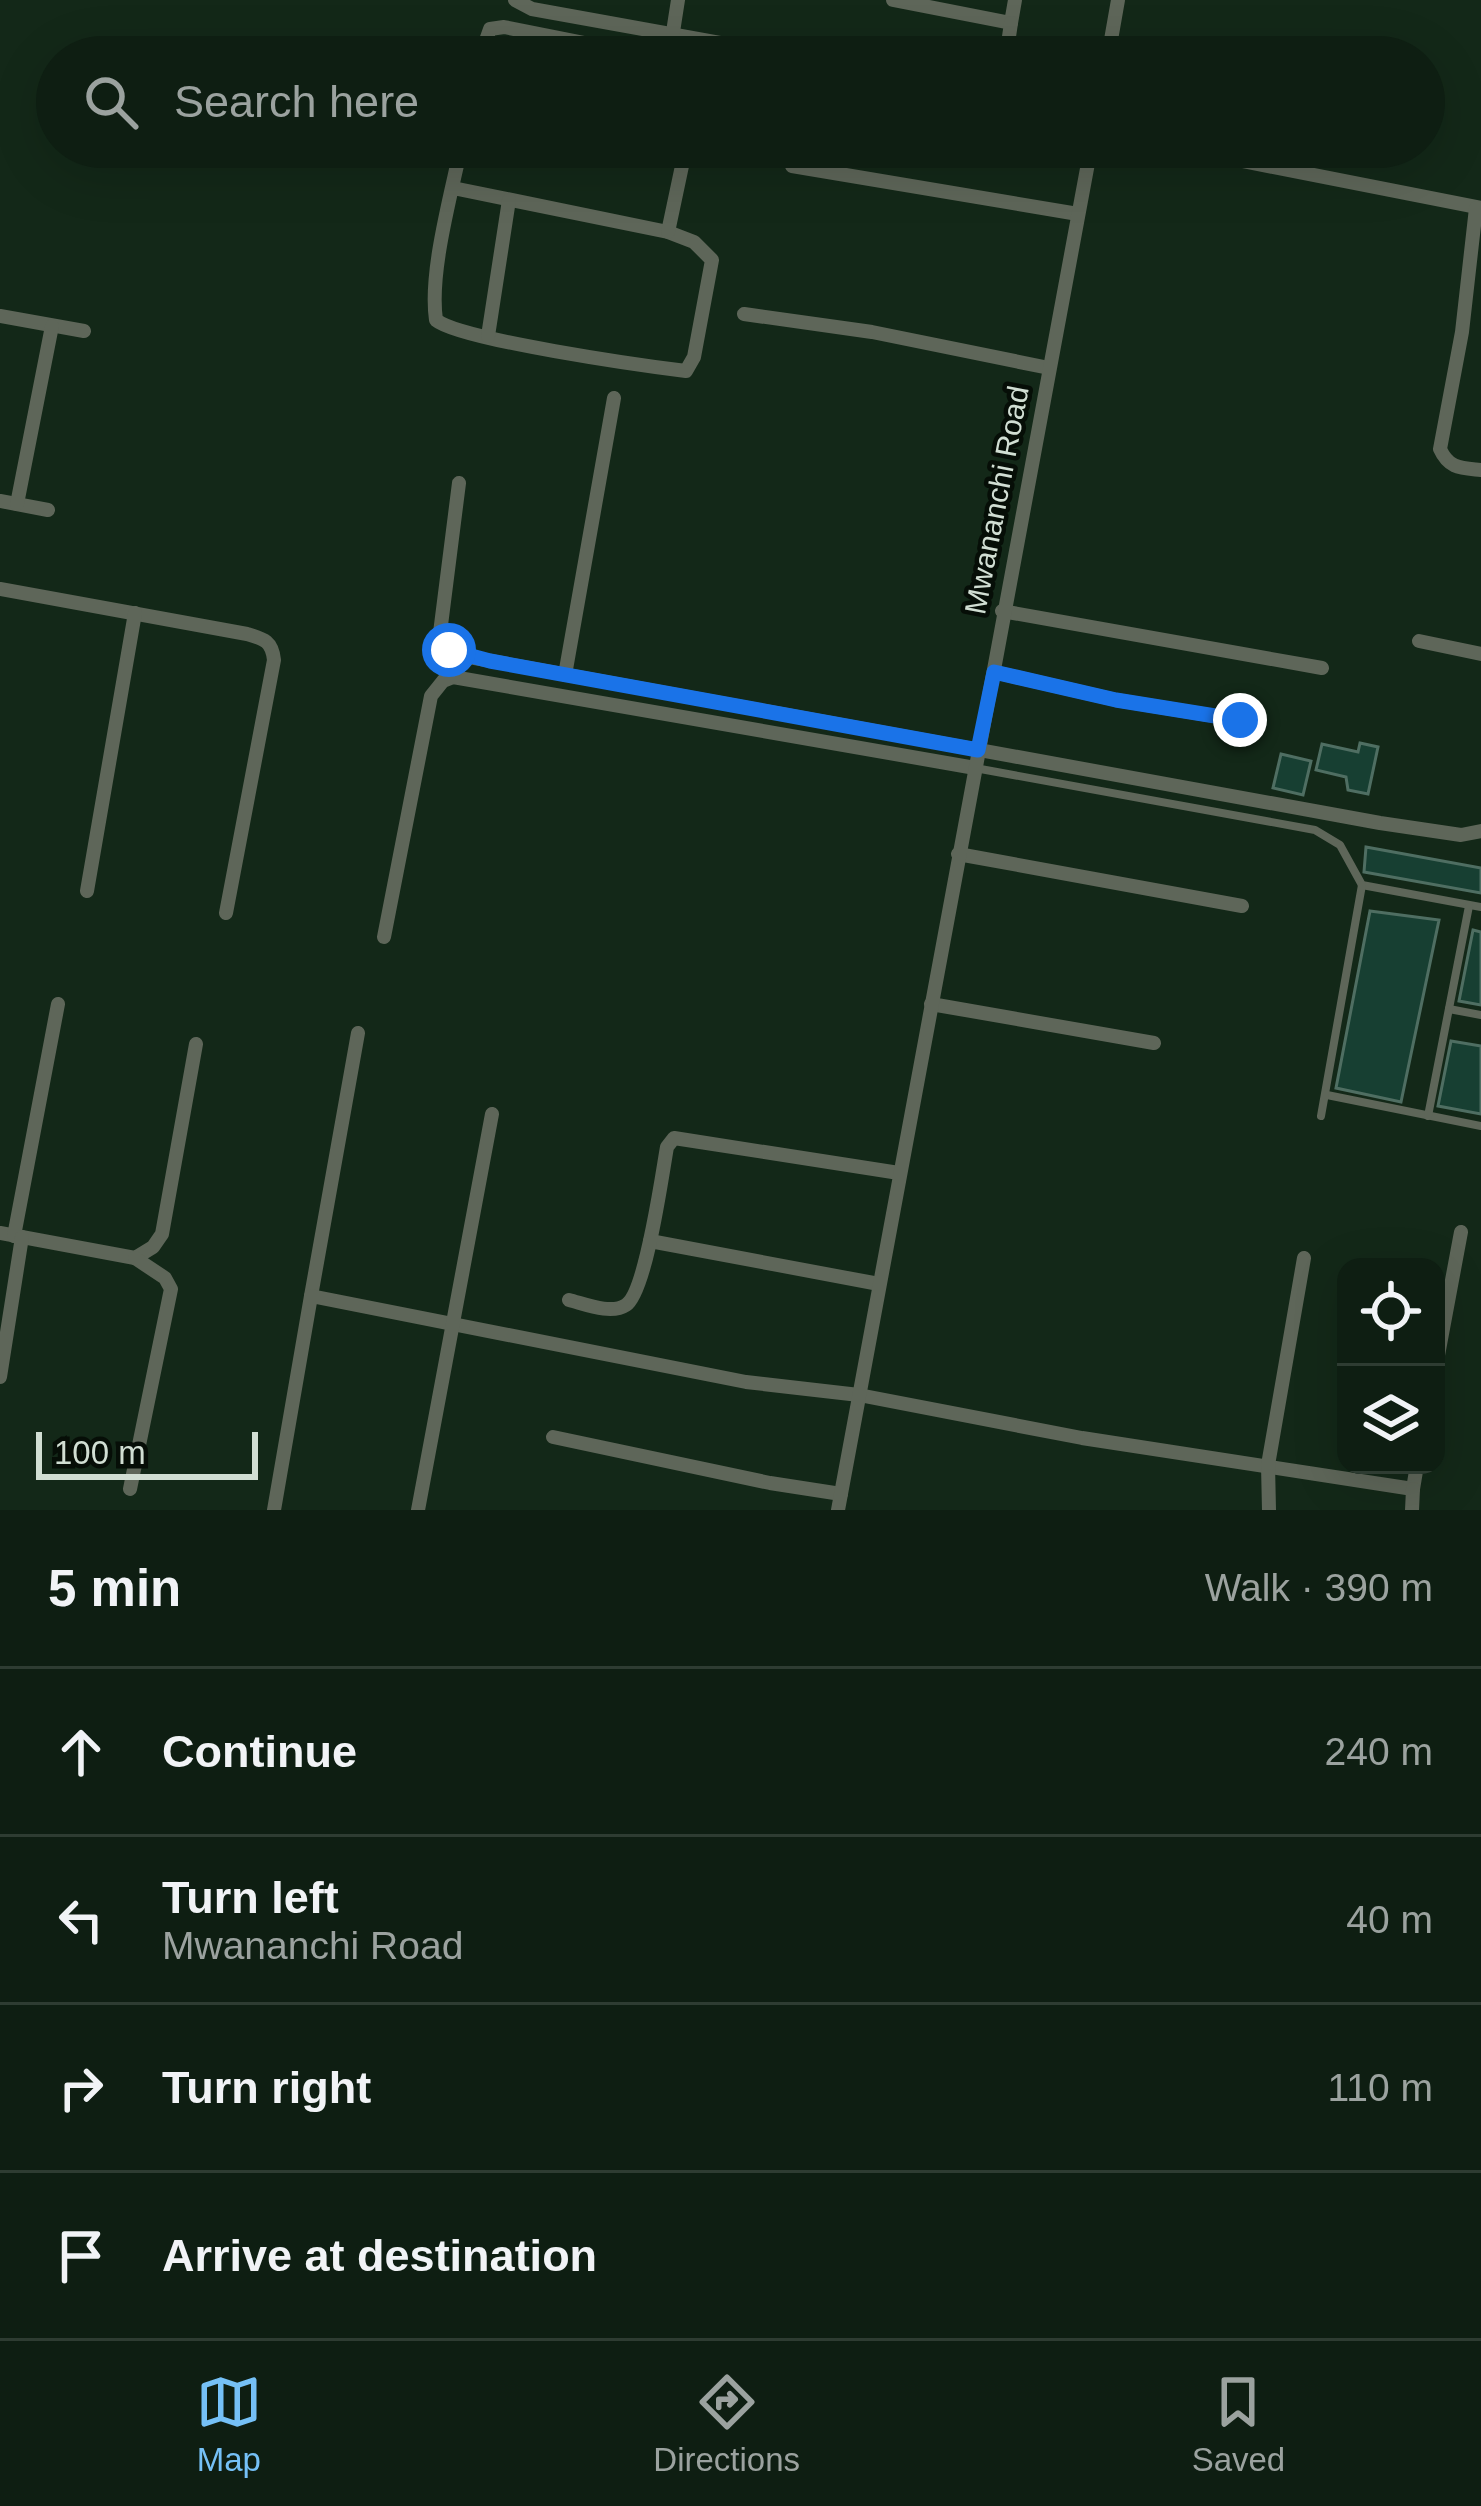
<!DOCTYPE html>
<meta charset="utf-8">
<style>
body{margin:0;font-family:Helvetica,sans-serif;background:#17271b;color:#f1f3f6}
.controls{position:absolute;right:36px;bottom:36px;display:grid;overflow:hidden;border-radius:24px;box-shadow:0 12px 48px #0002}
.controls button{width:108px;height:108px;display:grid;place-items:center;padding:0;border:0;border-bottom:3px solid #2e3c32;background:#0e1e12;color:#f1f3f6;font:60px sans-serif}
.scale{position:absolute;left:36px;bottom:30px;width:222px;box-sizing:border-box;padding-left:12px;border:6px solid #d1ded3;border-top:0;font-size:33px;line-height:42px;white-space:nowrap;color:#d1ded3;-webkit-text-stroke:9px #060e07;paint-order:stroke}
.stop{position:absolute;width:36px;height:36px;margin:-27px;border:9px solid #1a73e8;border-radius:50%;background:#fff}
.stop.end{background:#1a73e8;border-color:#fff;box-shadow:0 3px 12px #0008}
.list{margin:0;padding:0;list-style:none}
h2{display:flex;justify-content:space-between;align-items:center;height:156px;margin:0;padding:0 48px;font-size:51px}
h2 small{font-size:39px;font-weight:400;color:#9ba29f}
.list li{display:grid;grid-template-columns:78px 1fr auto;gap:36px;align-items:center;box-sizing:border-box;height:168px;padding:0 48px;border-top:3px solid #2e3c32}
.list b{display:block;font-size:45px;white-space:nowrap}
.list p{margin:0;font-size:39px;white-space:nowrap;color:#9ba29f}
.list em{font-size:39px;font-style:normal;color:#9ba29f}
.icon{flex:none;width:66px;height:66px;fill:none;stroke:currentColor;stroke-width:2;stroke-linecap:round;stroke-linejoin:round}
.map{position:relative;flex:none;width:1481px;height:1510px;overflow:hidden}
.search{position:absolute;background:#0e1e12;box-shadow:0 12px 48px #0002;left:36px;right:36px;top:36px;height:132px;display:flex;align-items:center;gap:30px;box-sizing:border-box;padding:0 42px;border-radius:66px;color:#9ba29f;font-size:45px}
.sheet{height:828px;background:#0e1e12}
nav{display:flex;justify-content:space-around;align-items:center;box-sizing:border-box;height:168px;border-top:3px solid #2e3c32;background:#0e1e12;font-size:33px;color:#9ba29f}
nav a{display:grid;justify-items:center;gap:6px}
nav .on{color:#75c0f6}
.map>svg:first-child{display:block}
</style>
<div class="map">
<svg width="1481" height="1510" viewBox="0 0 1481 1510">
<rect width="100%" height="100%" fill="#132818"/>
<!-- building -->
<g fill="#173f32" stroke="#4f6e62" stroke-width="3">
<polygon points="1360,743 1378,747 1368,794 1348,790 1346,777 1316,770 1322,744 1358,752"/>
<polygon points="1281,754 1311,761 1303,795 1273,788"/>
<polygon points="1366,847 1481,868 1481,893 1364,872"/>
<polygon points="1370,911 1439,920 1401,1102 1336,1088"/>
<polygon points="1473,930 1481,932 1481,1005 1459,1001"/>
<polygon points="1451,1041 1481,1046 1481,1114 1438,1106"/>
</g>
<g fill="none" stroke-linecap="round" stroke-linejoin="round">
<!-- lane -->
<g stroke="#5e6659" stroke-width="8">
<polyline points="975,768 1315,830 1340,845 1362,885 1481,907"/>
<polyline points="1449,1009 1481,1015"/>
<polyline points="1327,1095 1481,1126"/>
<polyline points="1321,1116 1362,885"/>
<polyline points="1428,1116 1469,906"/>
</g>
<!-- street -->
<g stroke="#5e6659" stroke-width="14">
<polyline points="515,0 532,9 798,57"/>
<polyline points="893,0 1011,23 1015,0"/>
<polyline points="673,32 678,0"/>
<polyline points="480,57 490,29 504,27 655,57"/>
<polyline points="1006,57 1011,23"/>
<polyline points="1108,57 1118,0"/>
<polyline points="1172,147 1481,208"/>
<polyline points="792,166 1078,214"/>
<path d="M453 188 668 232 694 242 712 260 694 357 686 371C645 366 460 340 436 320 429 273 451 195 461 147"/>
<path d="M1476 208 1462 332 1440 449C1449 469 1461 468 1481 470"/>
<polyline points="668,232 686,147"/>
<polyline points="744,314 872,332 1049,368"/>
<polyline points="0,316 84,331"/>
<polyline points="488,336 509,200"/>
<polyline points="459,483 440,633 449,649 458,655 1380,823 1461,835 1481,831"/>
<polyline points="0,501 48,510"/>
<polyline points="17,504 52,326"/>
<path d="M0 589 247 634C264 639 272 641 274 660L226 913"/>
<polyline points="1002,611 1322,668"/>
<polyline points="1419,641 1481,654"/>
<polyline points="994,672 1116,700 1239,720"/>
<polyline points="565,675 614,398"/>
<polyline points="958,854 1242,906"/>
<polyline points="87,891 135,613"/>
<polyline points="384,937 431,696 443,681 453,677 975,768"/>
<polyline points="931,1004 1154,1043"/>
<polyline points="0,1233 135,1258 153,1247 162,1234 196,1044"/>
<polyline points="14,1236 58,1004"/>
<polyline points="650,1241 879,1284"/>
<polyline points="311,1296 358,1033"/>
<path d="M569 1300C585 1304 611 1315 626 1305 646 1292 662 1175 667 1147L674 1138 899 1173"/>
<polyline points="1436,1366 1461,1232"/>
<polyline points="0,1377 22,1237"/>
<polyline points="553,1437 770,1483 841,1494"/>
<polyline points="130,1489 171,1289 165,1278 135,1258"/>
<polyline points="274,1510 311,1296 746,1382 859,1395 1082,1438 1413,1489 1417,1465"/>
<polyline points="418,1510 492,1114"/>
<polyline points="838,1510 1091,147"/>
<polyline points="1269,1510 1268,1465 1304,1258"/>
<polyline points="1412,1510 1413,1489"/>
</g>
</g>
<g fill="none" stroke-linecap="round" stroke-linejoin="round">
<!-- route -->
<polyline stroke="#1a73e8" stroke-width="15" points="449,650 490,661 978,750 994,672 1116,700 1240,720"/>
</g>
<g text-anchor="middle" stroke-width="9" stroke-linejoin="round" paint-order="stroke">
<!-- street labels -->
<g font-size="30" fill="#d1ded3" stroke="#060e07">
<text transform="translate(997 500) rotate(-79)" y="10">Mwananchi Road</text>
</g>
</g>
</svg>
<div class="controls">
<button><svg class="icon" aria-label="locate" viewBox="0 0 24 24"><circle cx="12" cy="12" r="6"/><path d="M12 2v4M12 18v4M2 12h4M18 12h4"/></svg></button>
<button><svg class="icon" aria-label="layers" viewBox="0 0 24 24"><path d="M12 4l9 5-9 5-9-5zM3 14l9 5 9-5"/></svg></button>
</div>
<div class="scale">100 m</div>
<div class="stop" style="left:449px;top:650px"></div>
<div class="stop end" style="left:1240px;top:720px"></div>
<div class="search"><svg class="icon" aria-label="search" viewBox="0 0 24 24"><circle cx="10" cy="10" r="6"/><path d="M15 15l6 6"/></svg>Search here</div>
</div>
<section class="sheet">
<h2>5 min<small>Walk · 390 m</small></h2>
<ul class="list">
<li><svg class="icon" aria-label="ahead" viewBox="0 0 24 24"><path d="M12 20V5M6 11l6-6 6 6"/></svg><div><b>Continue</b></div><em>240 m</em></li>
<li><svg class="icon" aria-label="left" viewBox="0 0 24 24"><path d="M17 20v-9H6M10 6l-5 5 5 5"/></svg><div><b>Turn left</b><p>Mwananchi Road</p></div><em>40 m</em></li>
<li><svg class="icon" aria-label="right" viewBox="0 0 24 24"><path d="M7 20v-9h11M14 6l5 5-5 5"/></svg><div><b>Turn right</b></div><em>110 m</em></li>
<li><svg class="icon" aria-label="arrive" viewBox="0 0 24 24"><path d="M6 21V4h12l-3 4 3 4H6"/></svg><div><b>Arrive at destination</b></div></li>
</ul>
</section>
<nav>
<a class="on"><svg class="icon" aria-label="map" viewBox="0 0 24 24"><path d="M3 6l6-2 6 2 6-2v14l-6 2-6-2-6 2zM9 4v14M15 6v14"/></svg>Map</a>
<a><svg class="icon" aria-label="directions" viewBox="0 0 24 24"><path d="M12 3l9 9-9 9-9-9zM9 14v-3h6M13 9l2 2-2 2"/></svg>Directions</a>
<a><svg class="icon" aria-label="saved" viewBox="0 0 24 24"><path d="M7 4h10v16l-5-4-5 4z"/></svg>Saved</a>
</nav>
